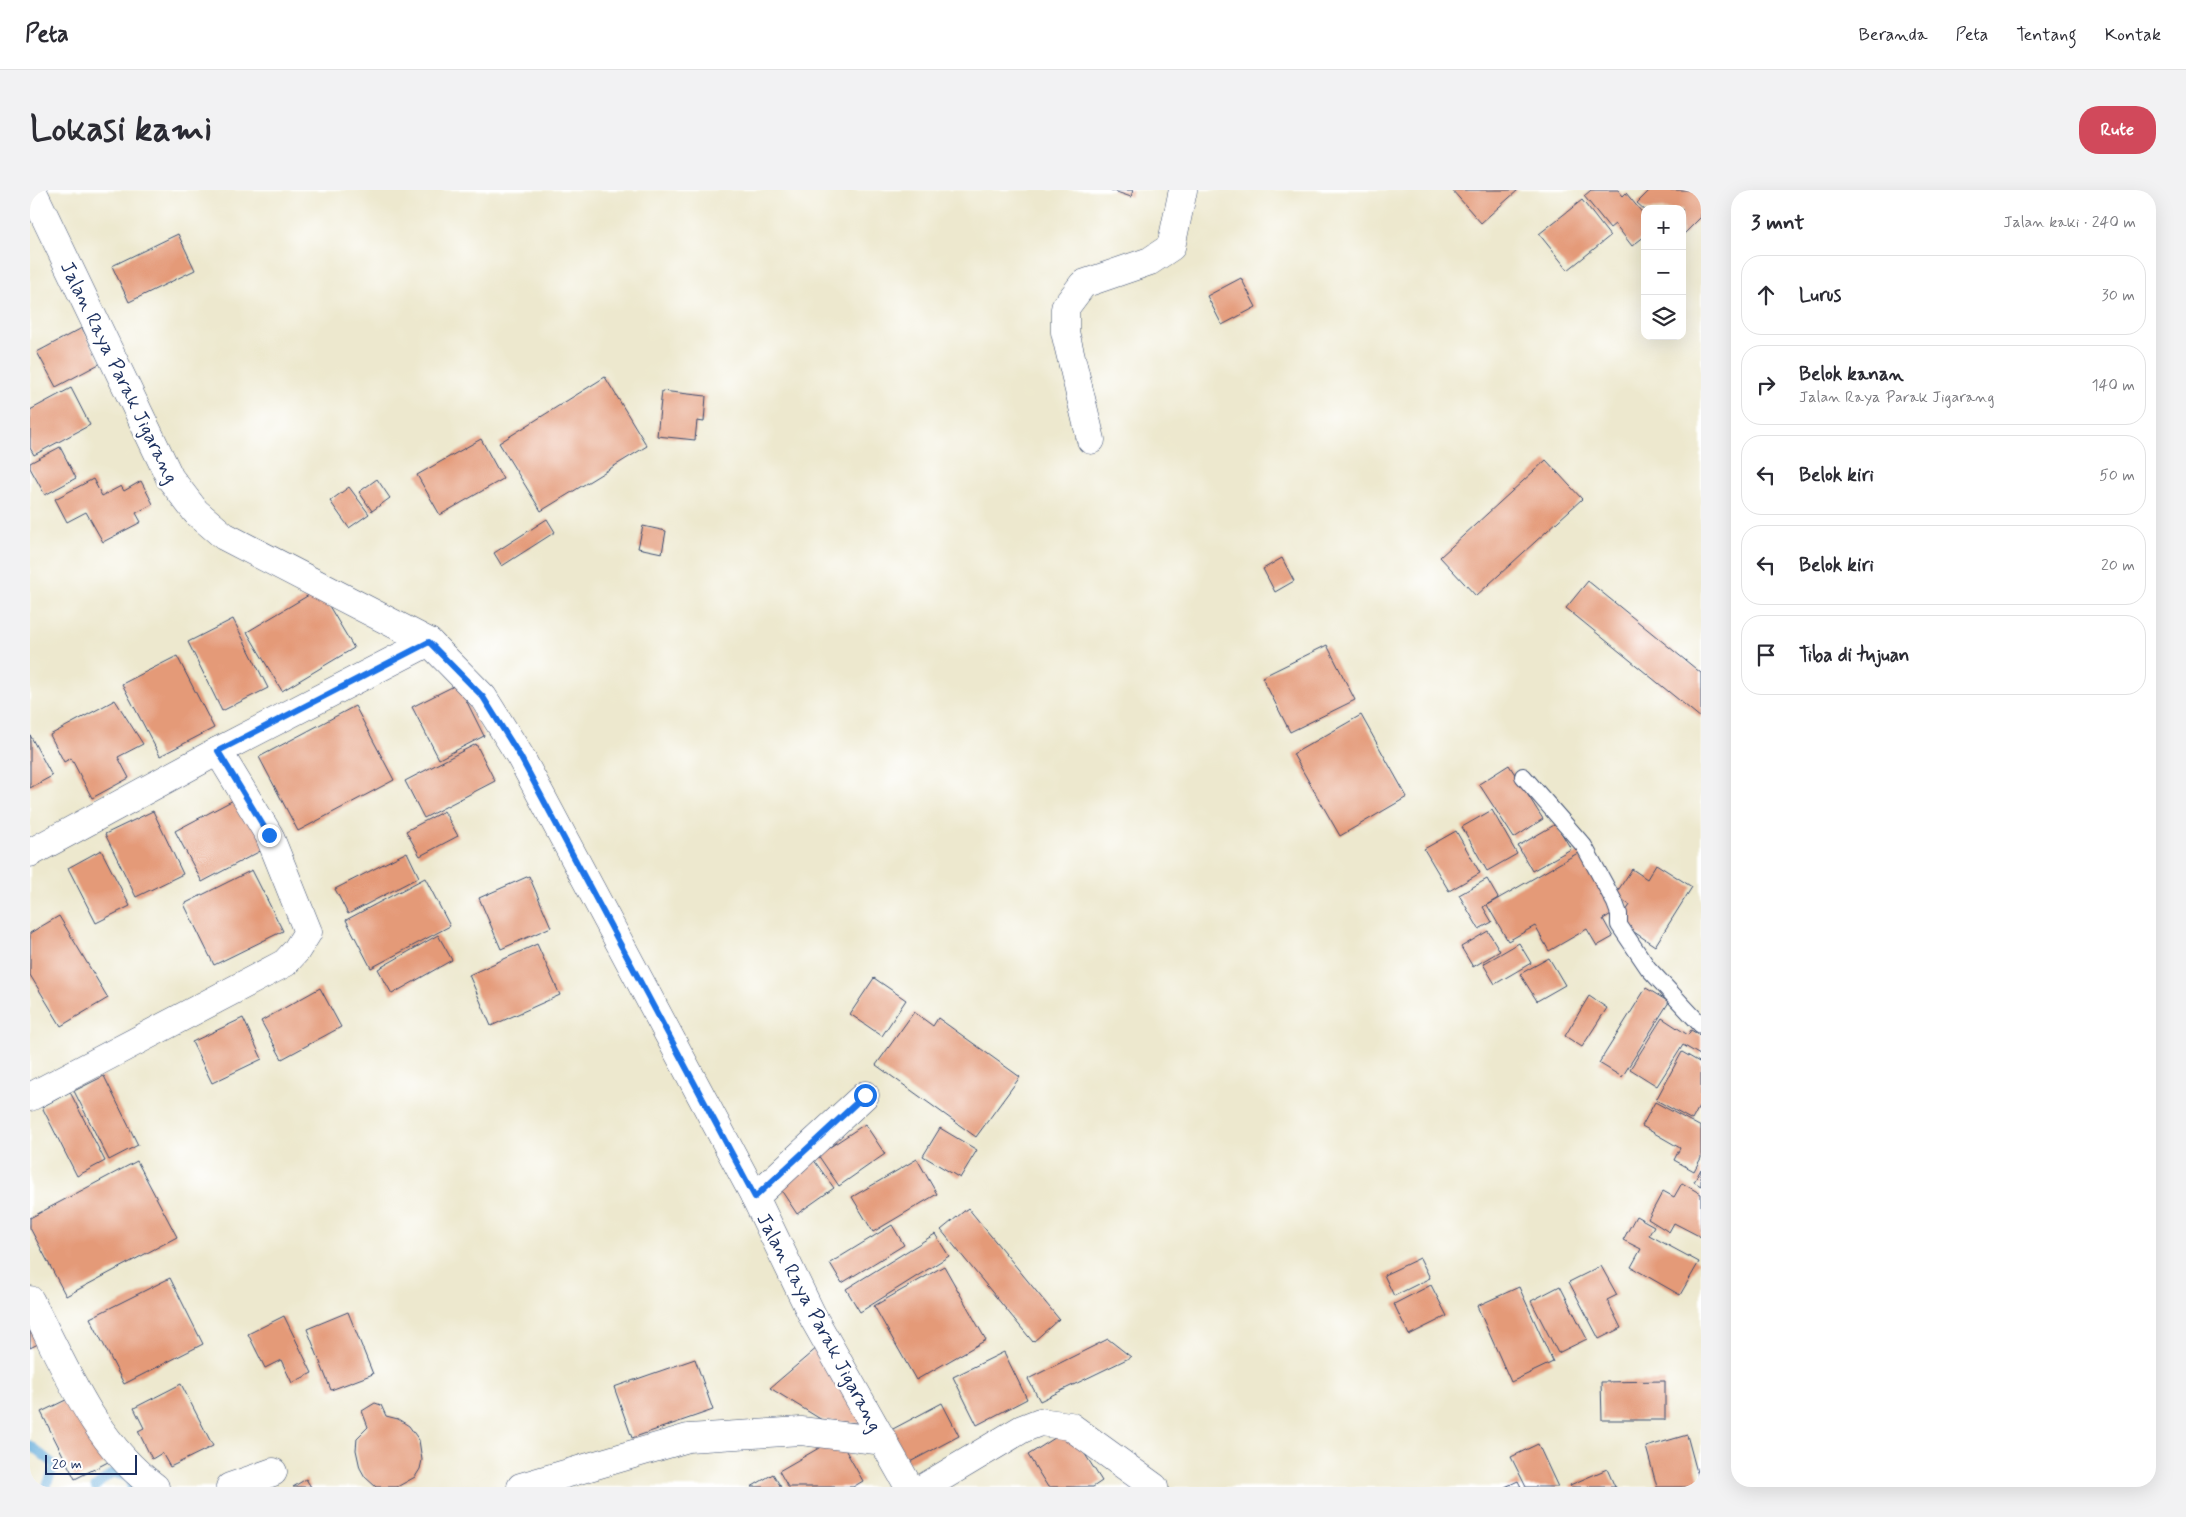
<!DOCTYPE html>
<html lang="id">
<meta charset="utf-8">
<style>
body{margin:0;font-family:Mynerve,sans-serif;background:#f2f2f3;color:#2b2b33}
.controls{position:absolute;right:15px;top:15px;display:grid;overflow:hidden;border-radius:10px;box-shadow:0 5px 20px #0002}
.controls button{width:45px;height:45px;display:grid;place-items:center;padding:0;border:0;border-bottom:1px solid #e1e1e2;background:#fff;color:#2b2b33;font:25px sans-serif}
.scale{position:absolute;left:15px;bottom:12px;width:92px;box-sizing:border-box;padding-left:5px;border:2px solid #1b2f5e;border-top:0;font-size:14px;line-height:18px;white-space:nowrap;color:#1b2f5e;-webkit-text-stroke:4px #fff;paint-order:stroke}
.stop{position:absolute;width:15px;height:15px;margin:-11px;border:4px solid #1a73e8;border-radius:50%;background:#fff}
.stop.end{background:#1a73e8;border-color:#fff;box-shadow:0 1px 5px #0008}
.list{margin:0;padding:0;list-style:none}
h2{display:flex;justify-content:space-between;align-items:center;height:65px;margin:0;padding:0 20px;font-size:21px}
h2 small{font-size:16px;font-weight:400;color:#7c7c81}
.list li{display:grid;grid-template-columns:32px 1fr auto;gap:15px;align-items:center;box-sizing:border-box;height:80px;margin:0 10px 10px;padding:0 10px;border:1px solid #e1e1e2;border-radius:20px}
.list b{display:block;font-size:19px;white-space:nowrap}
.list p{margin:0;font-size:16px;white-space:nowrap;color:#7c7c81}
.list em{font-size:16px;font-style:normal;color:#7c7c81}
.icon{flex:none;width:28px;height:28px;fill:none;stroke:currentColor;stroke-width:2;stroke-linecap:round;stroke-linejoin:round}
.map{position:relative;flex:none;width:1671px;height:1297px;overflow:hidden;border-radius:20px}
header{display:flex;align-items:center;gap:30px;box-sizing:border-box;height:70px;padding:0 25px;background:#fff;border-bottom:1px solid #e1e1e2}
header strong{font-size:24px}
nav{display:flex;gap:28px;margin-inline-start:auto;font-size:18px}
.intro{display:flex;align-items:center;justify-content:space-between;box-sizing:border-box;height:120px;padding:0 30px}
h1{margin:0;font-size:35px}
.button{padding:12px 22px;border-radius:20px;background:#d1495b;color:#fff;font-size:18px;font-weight:700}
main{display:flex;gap:30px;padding:0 30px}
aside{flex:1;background:#fff;border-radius:20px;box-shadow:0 5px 20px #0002}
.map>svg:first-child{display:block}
</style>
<header>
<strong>Peta</strong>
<nav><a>Beranda</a><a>Peta</a><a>Tentang</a><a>Kontak</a></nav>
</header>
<div class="intro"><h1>Lokasi kami</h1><a class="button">Rute</a></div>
<main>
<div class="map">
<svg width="1671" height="1297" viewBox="0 0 1671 1297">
<rect width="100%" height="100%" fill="#fff"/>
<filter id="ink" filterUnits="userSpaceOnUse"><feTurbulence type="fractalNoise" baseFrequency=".02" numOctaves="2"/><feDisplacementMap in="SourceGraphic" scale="10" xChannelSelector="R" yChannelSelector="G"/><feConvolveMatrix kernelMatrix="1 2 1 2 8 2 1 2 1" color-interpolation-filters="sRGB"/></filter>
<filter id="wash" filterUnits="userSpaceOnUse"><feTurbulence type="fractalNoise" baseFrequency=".0096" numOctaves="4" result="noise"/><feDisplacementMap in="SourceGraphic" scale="20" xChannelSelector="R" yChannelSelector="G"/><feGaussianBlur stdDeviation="1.12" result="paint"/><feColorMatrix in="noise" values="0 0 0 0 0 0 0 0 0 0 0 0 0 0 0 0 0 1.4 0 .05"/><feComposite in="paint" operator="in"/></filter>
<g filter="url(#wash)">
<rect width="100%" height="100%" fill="#ede8ce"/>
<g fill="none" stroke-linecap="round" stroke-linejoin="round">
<!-- stream -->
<g stroke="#62abd9" stroke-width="9">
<polyline points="0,1255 25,1275 16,1297"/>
<polyline points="65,1297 82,1283 99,1288 101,1297"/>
</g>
</g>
<g id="blocks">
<!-- building -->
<g fill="#e49a78">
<polygon points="1081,0 1103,0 1101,7"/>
<polygon points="1422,0 1488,0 1451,33"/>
<polygon points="1561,0 1588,0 1593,6 1596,3 1615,26 1615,46 1602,56 1585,34 1580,38 1554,6"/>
<polygon points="1620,0 1665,0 1671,6 1671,27 1652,46 1652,19 1615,20 1607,13"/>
<polygon points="1552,10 1580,46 1538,80 1509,44"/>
<polygon points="148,44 165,80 99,112 82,76"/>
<polygon points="1211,88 1226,117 1192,135 1177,106"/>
<polygon points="52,138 71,173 26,197 7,162"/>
<polygon points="575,187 617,256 511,321 469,253"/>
<polygon points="41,198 60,235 4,265 0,258 0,220"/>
<polygon points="632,201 676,206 674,232 667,231 665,250 627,246"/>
<polygon points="451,249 473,289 410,325 387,285"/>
<polygon points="30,257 46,288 15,305 0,278 0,273"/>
<polygon points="1516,270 1552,309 1446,406 1410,367"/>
<polygon points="63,289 72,306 91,296 94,301 111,291 123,314 106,323 111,332 73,352 56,322 37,332 25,309"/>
<polygon points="347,289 360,308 342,321 329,302"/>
<polygon points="319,297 339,324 319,338 300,311"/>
<polygon points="517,329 525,342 472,376 464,363"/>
<polygon points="613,336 636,341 632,363 608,358"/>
<polygon points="1252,368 1264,391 1245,402 1233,379"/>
<polygon points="1558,391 1671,483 1671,528 1536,418"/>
<polygon points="289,399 324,458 252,501 217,442"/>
<polygon points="203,429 238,498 192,521 158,452"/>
<polygon points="1297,455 1325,510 1260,542 1232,487"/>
<polygon points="147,466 184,538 130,566 92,494"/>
<polygon points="428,494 454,546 409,569 382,517"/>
<polygon points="85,510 113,554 88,567 99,588 62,608 41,568 34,572 20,545"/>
<polygon points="325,516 364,590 268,641 229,567"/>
<polygon points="1331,525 1377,607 1310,646 1263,564"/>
<polygon points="0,545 22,586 0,598"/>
<polygon points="446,554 465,591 394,628 375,591"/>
<polygon points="1479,575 1513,629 1484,648 1449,594"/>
<polygon points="211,606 238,657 172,692 145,641"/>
<polygon points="1462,620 1487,664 1457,681 1432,637"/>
<polygon points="123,621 153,684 106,707 75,644"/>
<polygon points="414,621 428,646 390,666 376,641"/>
<polygon points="1526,634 1541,659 1502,681 1488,656"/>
<polygon points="1426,641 1450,683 1419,701 1394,659"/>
<polygon points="71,660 100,716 66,733 38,678"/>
<polygon points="1553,660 1588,720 1573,729 1583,747 1567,756 1557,739 1519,761 1505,736 1478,751 1457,715"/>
<polygon points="377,662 389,687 318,724 305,699"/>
<polygon points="1626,674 1662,697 1625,756 1589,732 1600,715 1585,705 1602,679 1617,689"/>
<polygon points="222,680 253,741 184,775 154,714"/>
<polygon points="499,686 521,737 471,759 449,708"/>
<polygon points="395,688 420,736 341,778 316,730"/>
<polygon points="1457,689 1468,708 1453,717 1462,732 1449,739 1429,705"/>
<polygon points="29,726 78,808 31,836 0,785 0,743"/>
<polygon points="1458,741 1470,761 1443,777 1431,757"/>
<polygon points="408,745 422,770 362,804 348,779"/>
<polygon points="1489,753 1501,773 1465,794 1453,774"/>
<polygon points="507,754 530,805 461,836 439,785"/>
<polygon points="1519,768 1535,795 1507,811 1490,784"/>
<polygon points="844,788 876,810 852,846 820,824"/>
<polygon points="290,798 311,837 252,869 231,831"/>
<polygon points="1616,798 1639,812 1592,887 1569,873"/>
<polygon points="1559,806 1577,818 1552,857 1535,846"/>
<polygon points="884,822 903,836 908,828 990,887 946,947 846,875"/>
<polygon points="213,828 232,869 182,893 162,852"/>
<polygon points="1632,828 1658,845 1661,840 1671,846 1671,863 1670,865 1653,855 1627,896 1600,879"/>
<polygon points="1652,862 1671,873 1671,913 1662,930 1626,910"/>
<polygon points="74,886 108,955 79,970 44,901"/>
<polygon points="40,902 75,971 47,986 12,917"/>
<polygon points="1625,912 1671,937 1671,968 1664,981 1644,970 1650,958 1612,936"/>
<polygon points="835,934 855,964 809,996 788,965"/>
<polygon points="910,938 947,960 930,988 893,966"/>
<polygon points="783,969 804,998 767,1024 747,994"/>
<polygon points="887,969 907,1004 843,1042 822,1007"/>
<polygon points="107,971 147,1047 36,1106 0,1038 0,1028"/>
<polygon points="1671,979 1671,996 1664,992"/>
<polygon points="1652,993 1671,1004 1671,1047 1644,1033 1639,1042 1618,1029 1633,1001 1644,1007"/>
<polygon points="938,1018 1029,1129 1003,1152 911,1040"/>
<polygon points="1606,1026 1624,1036 1619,1045 1669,1072 1650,1105 1601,1077 1611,1059 1593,1050"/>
<polygon points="862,1035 874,1055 812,1093 800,1073"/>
<polygon points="905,1044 919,1066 830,1122 816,1099"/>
<polygon points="1390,1068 1400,1088 1364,1106 1354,1085"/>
<polygon points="914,1076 956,1150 886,1190 844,1116"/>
<polygon points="1571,1076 1587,1105 1577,1110 1591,1138 1569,1149 1539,1092"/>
<polygon points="140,1088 173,1154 94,1194 60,1128"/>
<polygon points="1401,1095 1417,1126 1379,1145 1364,1114"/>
<polygon points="1530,1096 1557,1149 1528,1163 1501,1111"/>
<polygon points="1489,1097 1523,1172 1481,1192 1447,1116"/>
<polygon points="0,1121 16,1150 0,1158"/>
<polygon points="318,1122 343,1184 301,1200 277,1139"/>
<polygon points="254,1126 282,1183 262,1193 251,1170 235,1178 218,1144"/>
<polygon points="1078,1149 1101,1167 1010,1211 998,1189"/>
<polygon points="788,1157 835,1234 792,1230 740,1198"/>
<polygon points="974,1162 997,1209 947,1235 923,1187"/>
<polygon points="665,1169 683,1220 602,1248 584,1197"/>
<polygon points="1635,1191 1635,1230 1572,1230 1571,1192"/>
<polygon points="151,1194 183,1256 140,1277 132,1263 122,1269 108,1241 114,1238 104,1218"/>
<polygon points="44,1206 78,1272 45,1289 11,1222"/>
<polygon points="345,1213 351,1215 356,1226 368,1229 379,1236 389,1250 392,1270 390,1279 385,1287 367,1297 346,1297 335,1287 330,1278 326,1260 327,1248 338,1237 332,1221"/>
<polygon points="912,1213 929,1246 878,1273 861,1240"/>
<polygon points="1039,1239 1072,1291 1063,1297 1018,1297 998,1265"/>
<polygon points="1657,1245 1671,1297 1627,1297 1616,1257"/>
<polygon points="808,1247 833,1291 823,1297 758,1297 749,1281"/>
<polygon points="1508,1254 1528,1297 1496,1297 1481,1267"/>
<polygon points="1577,1279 1585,1297 1541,1297 1540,1295"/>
<polygon points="743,1284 751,1297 721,1297"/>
<polygon points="276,1289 281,1297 263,1297"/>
<polygon points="1488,1291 1491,1297 1475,1297"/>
</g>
</g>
</g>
<g filter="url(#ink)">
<use href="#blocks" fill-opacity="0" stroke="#3a4b6f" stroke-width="1"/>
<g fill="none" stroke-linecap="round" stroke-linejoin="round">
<!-- service casing -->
<g stroke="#3a4b6f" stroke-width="18">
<polyline id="service" points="1493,586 1554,656 1585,713 1589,724 1589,735 1618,778 1671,835"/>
</g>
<!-- minor casing -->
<g stroke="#3a4b6f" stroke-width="29">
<g id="minor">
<polyline points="1061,250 1035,142 1035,118 1053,94 1120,71 1141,57 1153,0"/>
<polyline points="0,663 188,561 399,452"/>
<polyline points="0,907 255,773 266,761 278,742 239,645 188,561"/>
<polyline points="725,1007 835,905"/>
<path d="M0 1110C35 1176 63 1252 125 1297"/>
<polyline points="200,1297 243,1282"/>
<polyline points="491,1297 658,1248 771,1241 854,1251"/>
<polyline points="895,1297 992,1239 1010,1232 1040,1236 1124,1297"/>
</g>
</g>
<!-- tertiary casing -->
<g stroke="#3a4b6f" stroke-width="29">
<polyline id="tertiary" points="2,0 140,288 166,322 194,346 399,452 453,507 490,566 725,1007 784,1129 879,1297"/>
</g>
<!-- service -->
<use href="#service" stroke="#fff" stroke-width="16"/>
<!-- minor -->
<use href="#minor" stroke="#fff" stroke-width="28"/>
<!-- tertiary -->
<use href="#tertiary" stroke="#fff" stroke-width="28"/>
</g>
</g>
<g fill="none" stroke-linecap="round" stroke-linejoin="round" filter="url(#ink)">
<!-- route -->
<polyline stroke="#1a73e8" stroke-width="6" points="239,645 188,561 399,452 453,507 490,566 725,1007 835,905"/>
</g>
<g text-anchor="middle" stroke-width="5" stroke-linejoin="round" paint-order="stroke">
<!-- street labels -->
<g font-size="20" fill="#1b2f5e" stroke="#fff">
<text transform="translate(90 182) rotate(64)" y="7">Jalan Raya Parak Jigarang</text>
<text transform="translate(790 1132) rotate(62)" y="7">Jalan Raya Parak Jigarang</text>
</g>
</g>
</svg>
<div class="controls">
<button>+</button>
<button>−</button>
<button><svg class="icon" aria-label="layers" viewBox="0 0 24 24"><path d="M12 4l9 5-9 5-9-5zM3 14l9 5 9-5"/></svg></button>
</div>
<div class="scale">20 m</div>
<div class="stop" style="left:835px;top:905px"></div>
<div class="stop end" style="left:239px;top:645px"></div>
</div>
<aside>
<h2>3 mnt<small>Jalan kaki · 240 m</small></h2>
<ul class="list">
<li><svg class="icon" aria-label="ahead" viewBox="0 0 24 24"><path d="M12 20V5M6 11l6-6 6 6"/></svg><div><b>Lurus</b></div><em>30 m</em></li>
<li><svg class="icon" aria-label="right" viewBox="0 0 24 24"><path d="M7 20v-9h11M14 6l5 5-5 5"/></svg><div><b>Belok kanan</b><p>Jalan Raya Parak Jigarang</p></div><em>140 m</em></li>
<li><svg class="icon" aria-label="left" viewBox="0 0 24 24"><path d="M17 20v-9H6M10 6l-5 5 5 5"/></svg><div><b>Belok kiri</b></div><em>50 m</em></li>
<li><svg class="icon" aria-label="left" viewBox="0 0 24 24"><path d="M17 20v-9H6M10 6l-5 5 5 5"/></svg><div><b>Belok kiri</b></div><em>20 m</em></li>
<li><svg class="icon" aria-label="arrive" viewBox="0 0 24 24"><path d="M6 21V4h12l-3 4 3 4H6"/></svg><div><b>Tiba di tujuan</b></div></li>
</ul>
</aside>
</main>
